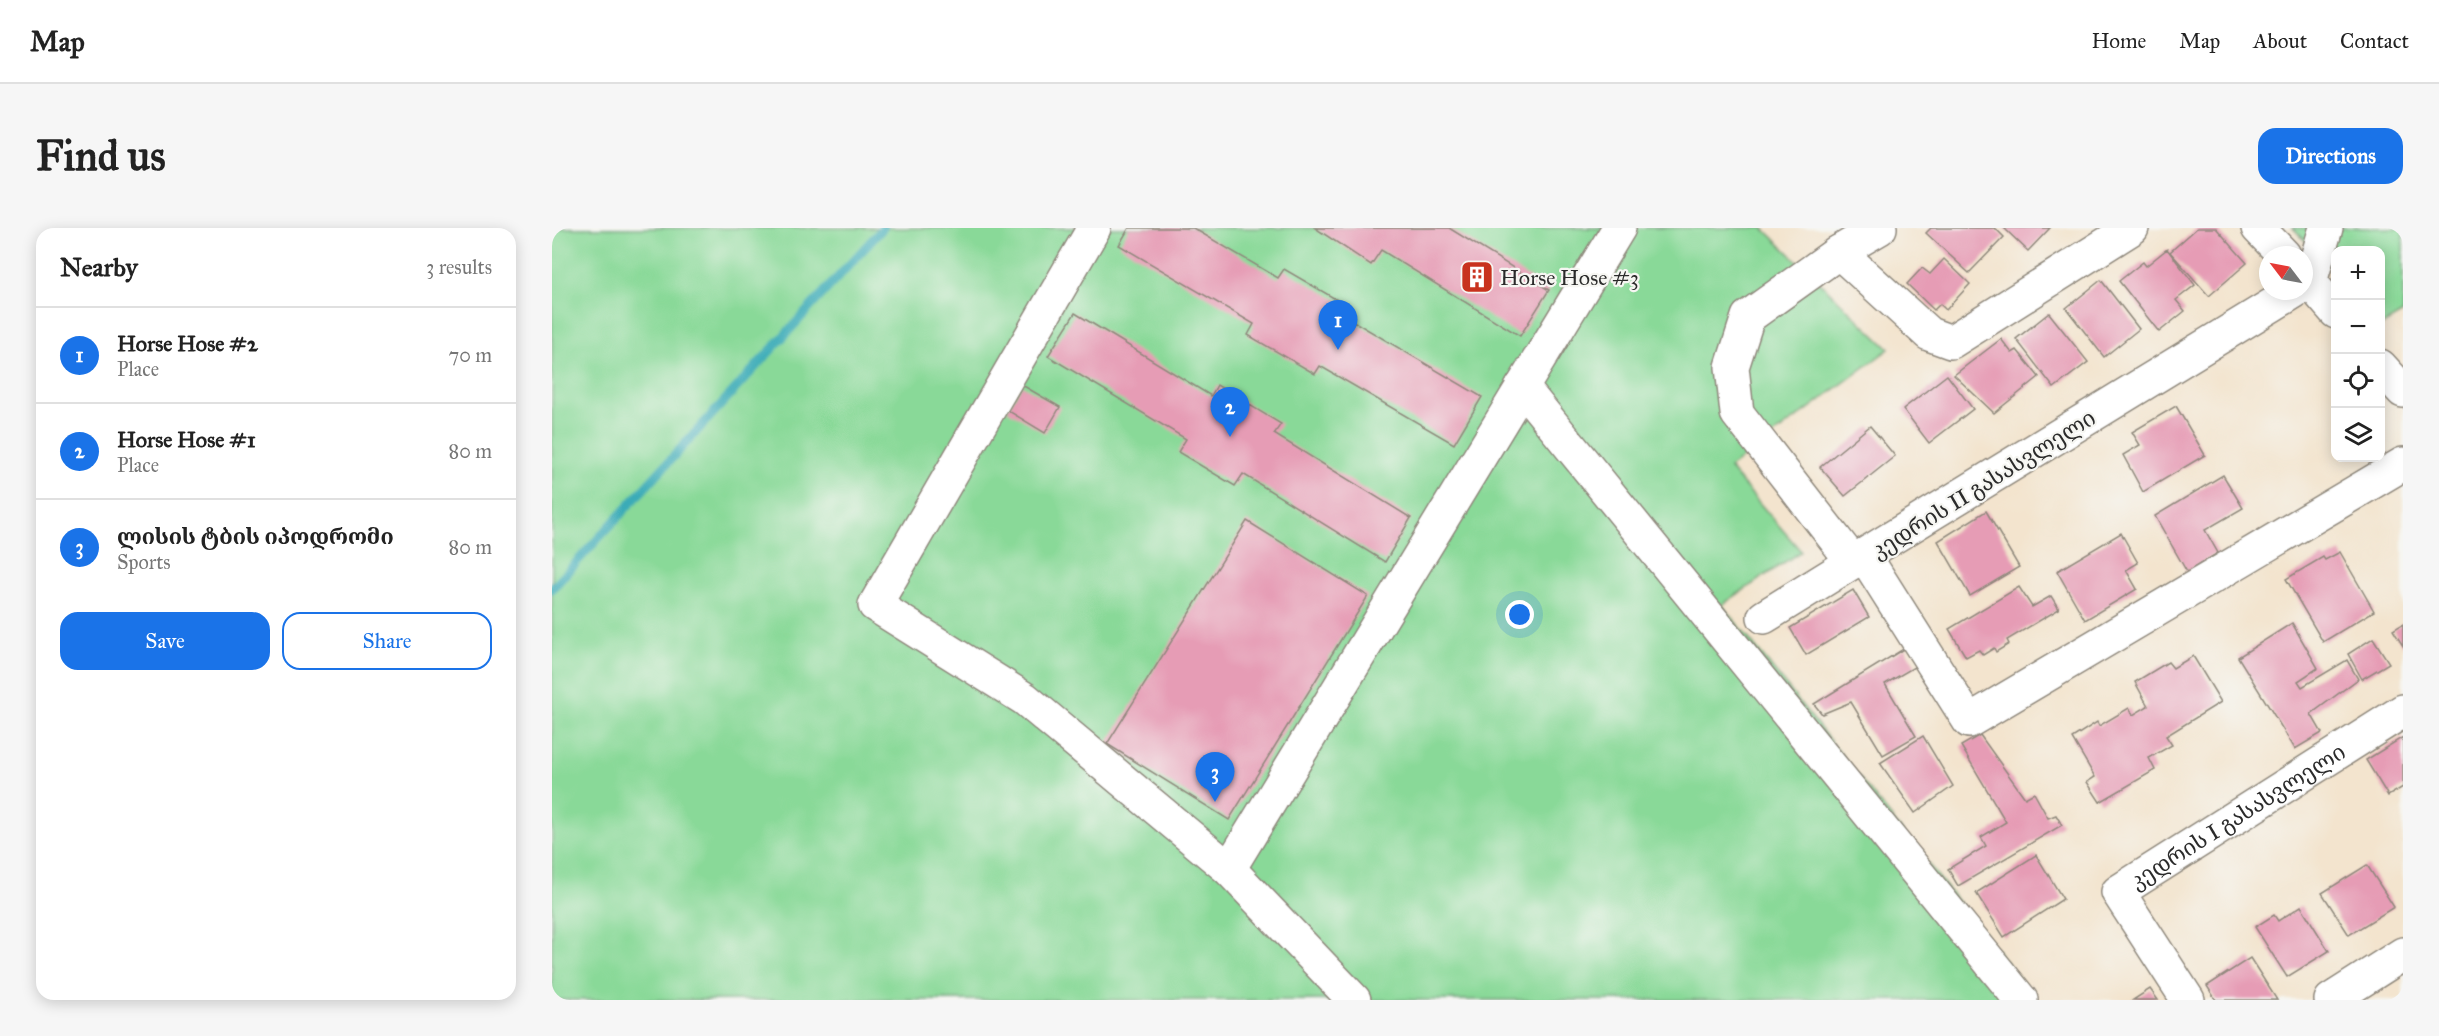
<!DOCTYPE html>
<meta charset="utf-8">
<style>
body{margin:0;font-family:"IM FELL Great Primer","Noto Serif Georgian",serif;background:#f6f6f6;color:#222}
.controls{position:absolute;right:18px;top:18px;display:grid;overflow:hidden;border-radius:12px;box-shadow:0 3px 15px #0003}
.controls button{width:54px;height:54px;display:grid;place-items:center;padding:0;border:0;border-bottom:2px solid #e0e0e0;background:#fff;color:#222;font:30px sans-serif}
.compass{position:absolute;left:1707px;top:18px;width:54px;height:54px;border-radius:50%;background:#fff;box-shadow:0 3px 15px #0003;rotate:302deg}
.you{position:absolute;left:968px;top:387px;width:21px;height:21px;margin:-15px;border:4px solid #fff;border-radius:50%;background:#1a73e8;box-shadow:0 0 0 9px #1a73e833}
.badge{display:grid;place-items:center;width:39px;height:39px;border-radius:50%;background:#1a73e8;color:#fff;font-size:20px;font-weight:700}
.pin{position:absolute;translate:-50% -50px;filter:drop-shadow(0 2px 3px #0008)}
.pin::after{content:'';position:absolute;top:32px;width:21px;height:18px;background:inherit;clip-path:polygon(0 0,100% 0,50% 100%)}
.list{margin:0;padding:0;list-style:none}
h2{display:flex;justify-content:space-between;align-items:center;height:78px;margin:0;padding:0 24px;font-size:26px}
h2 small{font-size:20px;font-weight:400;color:#767676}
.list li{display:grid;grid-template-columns:39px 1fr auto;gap:18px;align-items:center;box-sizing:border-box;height:96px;padding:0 24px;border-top:2px solid #e0e0e0}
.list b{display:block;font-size:22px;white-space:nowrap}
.list p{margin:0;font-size:20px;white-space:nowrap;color:#767676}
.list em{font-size:20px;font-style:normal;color:#767676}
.actions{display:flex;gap:12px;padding:18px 24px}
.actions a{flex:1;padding:14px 0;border:2px solid #1a73e8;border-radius:18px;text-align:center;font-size:21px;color:#1a73e8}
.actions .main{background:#1a73e8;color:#fff}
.icon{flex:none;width:33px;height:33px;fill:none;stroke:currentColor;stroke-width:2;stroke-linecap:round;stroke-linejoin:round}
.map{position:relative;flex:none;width:1851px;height:772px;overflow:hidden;border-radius:18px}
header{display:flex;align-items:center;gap:36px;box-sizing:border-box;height:84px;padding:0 30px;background:#fff;border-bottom:2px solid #e0e0e0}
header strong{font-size:28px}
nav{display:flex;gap:33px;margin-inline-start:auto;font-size:21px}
.intro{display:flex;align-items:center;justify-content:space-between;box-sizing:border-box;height:144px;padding:0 36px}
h1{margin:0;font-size:42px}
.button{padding:15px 27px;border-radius:18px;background:#1a73e8;color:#fff;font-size:21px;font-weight:700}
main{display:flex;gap:36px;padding:0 36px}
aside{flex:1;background:#fff;border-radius:18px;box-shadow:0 3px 15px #0003}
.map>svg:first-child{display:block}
</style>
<header>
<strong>Map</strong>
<nav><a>Home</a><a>Map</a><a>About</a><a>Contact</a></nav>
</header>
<div class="intro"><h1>Find us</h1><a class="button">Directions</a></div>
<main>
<aside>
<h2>Nearby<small>3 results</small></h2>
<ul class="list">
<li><span class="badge">1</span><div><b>Horse Hose #2</b><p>Place</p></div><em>70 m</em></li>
<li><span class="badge">2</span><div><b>Horse Hose #1</b><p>Place</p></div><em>80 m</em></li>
<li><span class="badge">3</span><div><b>ლისის ტბის იპოდრომი</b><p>Sports</p></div><em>80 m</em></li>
</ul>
<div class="actions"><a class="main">Save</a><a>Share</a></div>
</aside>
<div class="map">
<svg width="1851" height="772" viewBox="0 0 1851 772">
<rect width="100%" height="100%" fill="#f6f6f2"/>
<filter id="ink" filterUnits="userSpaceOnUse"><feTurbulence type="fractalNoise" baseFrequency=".0167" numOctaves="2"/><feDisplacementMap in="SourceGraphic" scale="12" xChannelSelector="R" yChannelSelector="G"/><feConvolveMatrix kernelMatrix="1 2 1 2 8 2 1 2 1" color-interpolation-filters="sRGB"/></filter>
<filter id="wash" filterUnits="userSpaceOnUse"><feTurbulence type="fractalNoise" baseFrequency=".008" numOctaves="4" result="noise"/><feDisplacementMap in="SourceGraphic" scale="24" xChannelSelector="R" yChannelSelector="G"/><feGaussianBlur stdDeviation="1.35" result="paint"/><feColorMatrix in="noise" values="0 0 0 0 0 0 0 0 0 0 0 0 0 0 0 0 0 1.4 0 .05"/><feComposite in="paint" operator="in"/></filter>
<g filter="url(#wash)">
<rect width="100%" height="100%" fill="#f3e4ce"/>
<!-- green -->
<g fill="#89d998" stroke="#5a8262" stroke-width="1.5">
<polygon points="0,0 1211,0 1337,121 1177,240 1249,323 1170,377 1484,772 0,772"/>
<polygon points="1741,0 1851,0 1851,85 1829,98 1828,22 1784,22 1783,44"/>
</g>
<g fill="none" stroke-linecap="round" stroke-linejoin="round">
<!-- stream -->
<polyline stroke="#3aabb7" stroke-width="9" points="0,361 331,0"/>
</g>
<g id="blocks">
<!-- building -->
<g fill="#e69cb5">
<polygon points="577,0 641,0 726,50 732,41 794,77 789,86 930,169 902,216 768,138 763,146 696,107 702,96 567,17"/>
<polygon points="763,0 897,0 997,62 968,108 829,22 819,37"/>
<polygon points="1379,0 1443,0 1452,9 1417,45 1374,5"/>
<polygon points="1452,0 1498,0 1476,23"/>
<polygon points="1645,0 1664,0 1695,35 1657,68 1618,24"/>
<polygon points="1615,21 1643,57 1624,72 1633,83 1607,104 1567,53 1591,34 1594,38"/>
<polygon points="1392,31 1418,56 1394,82 1388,76 1382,82 1355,56 1370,40 1378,46"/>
<polygon points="1549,52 1587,101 1552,129 1514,80"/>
<polygon points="523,85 659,168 665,157 729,196 722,206 859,290 833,334 691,246 683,258 626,224 634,211 496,128"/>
<polygon points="1497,85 1536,134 1502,160 1464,111"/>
<polygon points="1449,111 1460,125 1465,122 1487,149 1442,185 1402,147"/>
<polygon points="1395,147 1421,181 1377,215 1351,181"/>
<polygon points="470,157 508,179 493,205 455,182"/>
<polygon points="1624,178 1653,227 1591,264 1571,227 1588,217 1580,204"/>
<polygon points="1318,198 1343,228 1293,268 1268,239"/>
<polygon points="1671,247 1691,280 1653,302 1666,325 1635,344 1603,288"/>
<polygon points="1434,283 1467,339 1418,368 1386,313"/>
<polygon points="695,293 816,368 677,592 555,516"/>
<polygon points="1569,305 1586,335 1574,342 1585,361 1533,392 1505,343"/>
<polygon points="1788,324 1822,383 1771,414 1734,351 1771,329 1773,332"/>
<polygon points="1467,359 1480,379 1499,368 1507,381 1455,412 1457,416 1444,424 1442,420 1431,427 1427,422 1414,429 1397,401"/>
<polygon points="1301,362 1317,389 1254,427 1238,400"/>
<polygon points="1740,395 1766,440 1746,453 1750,459 1795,432 1806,451 1759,486 1770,505 1743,521 1686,429"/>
<polygon points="1851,396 1851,418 1841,402"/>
<polygon points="1821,410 1837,435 1810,451 1796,426"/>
<polygon points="1353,420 1364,438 1333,456 1364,508 1331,527 1299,474 1270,486 1262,476"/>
<polygon points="1641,428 1669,474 1614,508 1620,517 1597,530 1603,542 1548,574 1535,554 1543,549 1520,510 1545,494 1547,498 1577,480 1581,487 1596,478 1583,454 1616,434 1621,440"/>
<polygon points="1428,507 1473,570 1482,565 1496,590 1504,587 1510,597 1406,658 1396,641 1434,618 1429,609 1454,594 1409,518"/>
<polygon points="1371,508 1401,558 1363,585 1328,535"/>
<polygon points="1851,509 1851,559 1836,568 1814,532"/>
<polygon points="1484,627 1511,671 1452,709 1424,665"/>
<polygon points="1815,637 1842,679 1797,707 1770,665"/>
<polygon points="1749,678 1777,723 1735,749 1703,699 1722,687 1726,693"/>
<polygon points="1698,730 1725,772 1664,772 1655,758"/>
<polygon points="1598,761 1606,772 1581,772"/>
</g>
</g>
</g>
<g filter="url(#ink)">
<use href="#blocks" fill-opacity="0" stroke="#8f887c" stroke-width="1.5"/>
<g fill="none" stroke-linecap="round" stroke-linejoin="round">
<!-- minor casing -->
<g stroke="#8f887c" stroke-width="36">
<g id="minor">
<polyline points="542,0 323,377 473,471 677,641 802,772"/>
<polyline points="1706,0 1732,27"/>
<polyline points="1287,24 1377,106 1399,114 1580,0"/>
<polyline points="1752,47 1784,84"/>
<polyline points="1752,57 1758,54 1774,0"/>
<polyline points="1743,63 1312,327 1417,493 1851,236"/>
<polyline points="1828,138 1851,163"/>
<polyline points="970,159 1469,772"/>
<polyline points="1301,334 1185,185 1180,139 1196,89 1287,24 1328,0"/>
<polyline points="1212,389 1312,327"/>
<polyline points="677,641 1067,0"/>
<path id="s1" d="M1636 772 1566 664 1851 483"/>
<polyline points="1779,772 1851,726"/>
</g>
</g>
<!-- minor -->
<use href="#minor" stroke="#fff" stroke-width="33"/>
</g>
</g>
<!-- icons -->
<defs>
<g id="building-square" transform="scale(1.725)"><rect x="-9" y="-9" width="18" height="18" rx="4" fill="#c8321e" stroke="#f6f6f2"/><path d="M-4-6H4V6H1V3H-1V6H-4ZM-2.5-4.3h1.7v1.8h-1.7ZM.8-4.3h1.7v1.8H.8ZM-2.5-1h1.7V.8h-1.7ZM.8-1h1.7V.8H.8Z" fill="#fff"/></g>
</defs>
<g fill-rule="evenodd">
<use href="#building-square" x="925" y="49"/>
</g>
<g text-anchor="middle" stroke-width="4.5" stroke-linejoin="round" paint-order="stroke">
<!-- poi labels -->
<g font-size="22" fill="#2b2b2b" stroke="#f6f6f2" text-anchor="start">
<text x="948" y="57">Horse Hose #3</text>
</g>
<!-- street labels -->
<g font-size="22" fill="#2b2b2b" stroke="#f6f6f2">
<text transform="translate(1431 256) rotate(-32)" y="8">კედრის II გასასვლელი</text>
<text dy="8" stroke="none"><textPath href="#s1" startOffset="270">კედრის I გასასვლელი</textPath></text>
</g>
</g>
</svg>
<div class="controls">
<button>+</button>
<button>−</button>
<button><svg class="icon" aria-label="locate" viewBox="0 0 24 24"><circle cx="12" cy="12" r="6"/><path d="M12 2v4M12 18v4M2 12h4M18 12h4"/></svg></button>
<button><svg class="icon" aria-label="layers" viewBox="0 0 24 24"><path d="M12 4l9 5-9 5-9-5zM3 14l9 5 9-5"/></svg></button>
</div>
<svg class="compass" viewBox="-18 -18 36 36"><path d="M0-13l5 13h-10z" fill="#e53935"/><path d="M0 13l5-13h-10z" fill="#767676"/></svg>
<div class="you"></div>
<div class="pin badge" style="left:786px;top:122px">1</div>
<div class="pin badge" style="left:678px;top:209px">2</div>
<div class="pin badge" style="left:663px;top:574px">3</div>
</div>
</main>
